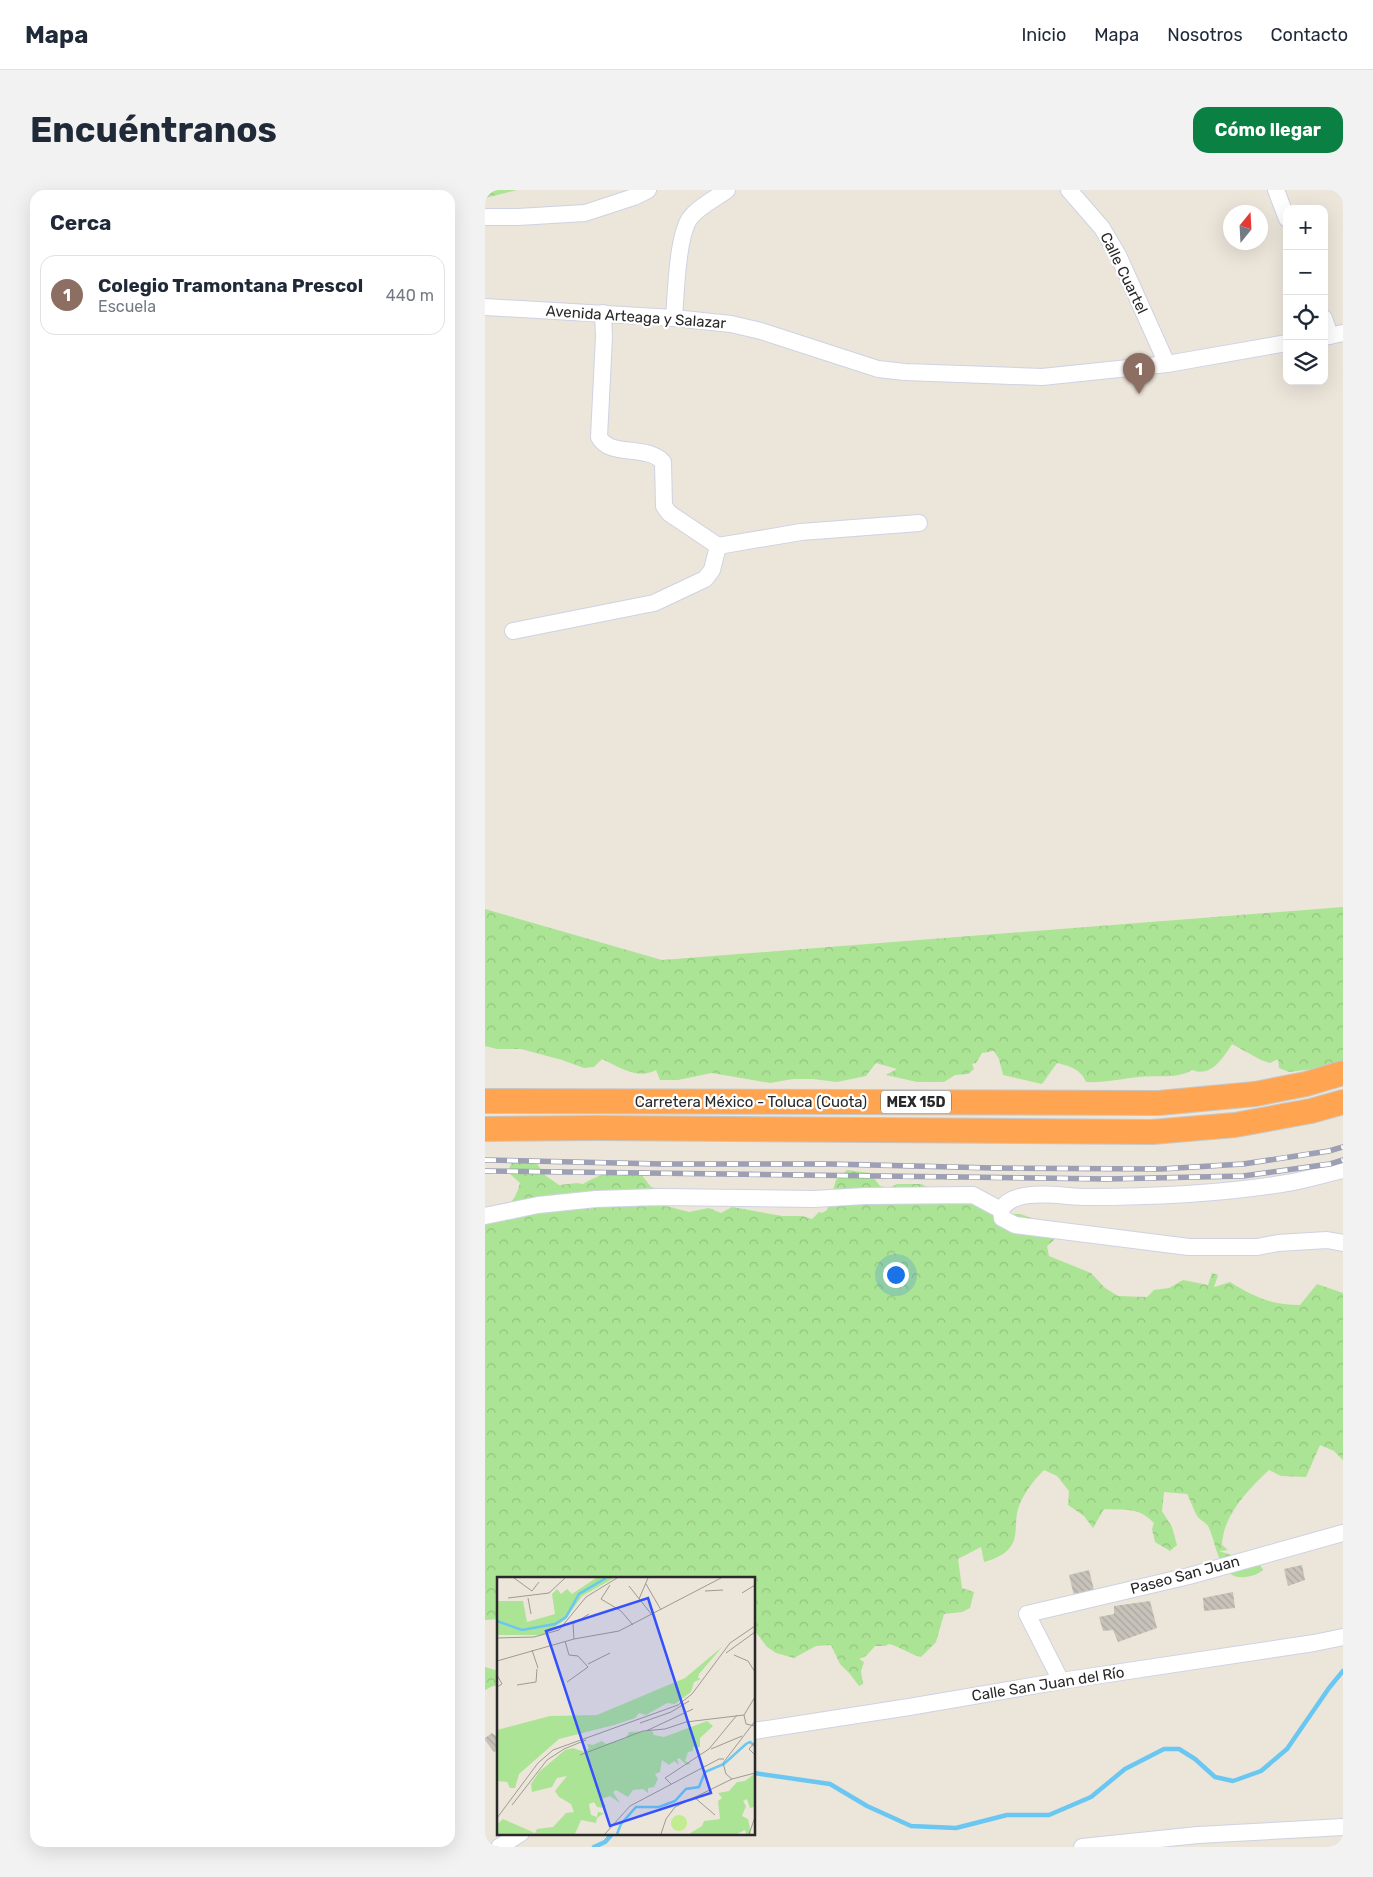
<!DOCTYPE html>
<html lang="es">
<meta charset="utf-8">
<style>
body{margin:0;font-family:Rubik,sans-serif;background:#f2f2f3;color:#1f2937}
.controls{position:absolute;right:15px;top:15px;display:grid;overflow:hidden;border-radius:10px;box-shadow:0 5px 20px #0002}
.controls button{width:45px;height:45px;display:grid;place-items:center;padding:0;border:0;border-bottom:1px solid #e0e1e3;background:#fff;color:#1f2937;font:25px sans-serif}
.compass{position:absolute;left:738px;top:15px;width:45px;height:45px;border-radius:50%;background:#fff;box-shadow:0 5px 20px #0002;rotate:18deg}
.you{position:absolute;left:410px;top:1084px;width:18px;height:18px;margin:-12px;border:4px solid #fff;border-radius:50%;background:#1a73e8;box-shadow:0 0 0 8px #1a73e833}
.badge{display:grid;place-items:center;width:32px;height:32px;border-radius:50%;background:#0b8043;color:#fff;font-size:16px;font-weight:700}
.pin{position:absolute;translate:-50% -41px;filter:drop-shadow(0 1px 2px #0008)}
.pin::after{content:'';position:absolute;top:26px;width:18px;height:15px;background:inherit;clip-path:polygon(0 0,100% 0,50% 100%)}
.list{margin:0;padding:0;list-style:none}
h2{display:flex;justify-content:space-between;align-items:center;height:65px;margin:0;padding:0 20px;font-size:21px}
h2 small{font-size:16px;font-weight:400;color:#747a83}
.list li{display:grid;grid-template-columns:32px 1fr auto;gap:15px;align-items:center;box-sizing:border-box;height:80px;margin:0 10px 10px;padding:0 10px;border:1px solid #e0e1e3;border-radius:15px}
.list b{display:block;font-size:19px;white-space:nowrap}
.list p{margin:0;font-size:16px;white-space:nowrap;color:#747a83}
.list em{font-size:16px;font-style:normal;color:#747a83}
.icon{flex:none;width:28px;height:28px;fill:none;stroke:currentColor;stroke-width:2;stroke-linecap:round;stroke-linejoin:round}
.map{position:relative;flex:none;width:858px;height:1657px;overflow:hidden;border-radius:15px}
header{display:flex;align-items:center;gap:30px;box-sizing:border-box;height:70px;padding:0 25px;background:#fff;border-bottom:1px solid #e0e1e3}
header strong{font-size:24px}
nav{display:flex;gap:28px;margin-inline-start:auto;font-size:18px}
.intro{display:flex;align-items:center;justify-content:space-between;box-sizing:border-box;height:120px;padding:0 30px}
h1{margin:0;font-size:35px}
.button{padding:12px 22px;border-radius:15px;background:#0b8043;color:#fff;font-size:18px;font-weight:700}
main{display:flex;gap:30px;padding:0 30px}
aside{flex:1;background:#fff;border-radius:15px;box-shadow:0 5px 20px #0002}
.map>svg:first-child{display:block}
</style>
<header>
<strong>Mapa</strong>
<nav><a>Inicio</a><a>Mapa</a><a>Nosotros</a><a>Contacto</a></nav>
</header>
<div class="intro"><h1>Encuéntranos</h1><a class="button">Cómo llegar</a></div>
<main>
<aside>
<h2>Cerca<small></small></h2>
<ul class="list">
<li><span class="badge" style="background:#8d6e63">1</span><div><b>Colegio Tramontana Prescol</b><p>Escuela</p></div><em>440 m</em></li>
</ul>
</aside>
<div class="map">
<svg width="858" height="1657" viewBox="0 0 858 1657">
<defs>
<pattern id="forest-crowns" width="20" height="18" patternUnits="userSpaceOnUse" patternTransform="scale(1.25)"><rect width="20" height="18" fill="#ace495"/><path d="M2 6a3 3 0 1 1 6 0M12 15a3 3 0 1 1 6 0" fill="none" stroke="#94c480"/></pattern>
<pattern id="building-back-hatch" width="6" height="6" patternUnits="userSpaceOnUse" patternTransform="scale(1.25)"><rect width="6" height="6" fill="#c7c2ba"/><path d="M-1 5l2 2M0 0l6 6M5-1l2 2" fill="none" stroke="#aba7a0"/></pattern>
</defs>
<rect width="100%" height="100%" fill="#ece5da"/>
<!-- forest -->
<g fill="url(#forest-crowns)">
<polygon points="0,0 32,0 0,8"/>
<path d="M858 717V874L851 876 804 882 794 878 793 869 785 873 776 870 747 854C739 867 726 888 707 880 694 889 669 885 653 887 635 889 619 893 601 892 596 879 584 876 572 873L557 894 518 885 514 869 509 861 497 863 491 873 487 874 489 879 483 884 470 885 459 892H432L401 885 412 879 391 873 381 886 352 892 328 889H308L285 893 227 883 193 890H175L171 880C152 890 134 877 117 869L109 877 99 878 77 870 36 859H12L0 856V719L177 770Z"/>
<path d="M28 968 48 969 61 986 74 995 92 993 98 994C122 981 128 981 156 984L166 997 174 999V1014L204 1022 224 1018 236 1023 247 1017 297 1026H318L327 1029 334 1022 337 1023 342 1020 351 990 362 980 385 983 395 996 404 998 412 994H436L469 1010 491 1013 514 1024H535L561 1033 569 1050 562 1056 564 1066 606 1083 620 1098 633 1106 662 1107 669 1100 684 1098 698 1090 723 1095 727 1083 733 1085 729 1097 745 1092C769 1107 787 1115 815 1115L832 1094 858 1103V1270L849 1261 835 1255 821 1287 796 1286 784 1280C763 1300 738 1325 737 1355L743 1360 734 1361 759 1369 771 1368 778 1380C773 1384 768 1386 761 1387 733 1391 732 1353 723 1336 720 1332 715 1330 712 1326 708 1319 706 1311 702 1304L679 1302 677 1321 687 1337 692 1355 685 1361 670 1352 667 1339 669 1333C652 1316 642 1321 619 1319L608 1338 599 1326 583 1315 584 1301 572 1286 559 1280C549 1290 537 1305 533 1319 530 1329 532 1340 529 1350 525 1363 510 1369 499 1372L496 1357 473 1369 477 1398 489 1402 485 1418 477 1422 459 1424 451 1452 436 1467C424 1464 416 1457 404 1454L400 1456H390L381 1466 374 1469 379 1472 376 1481 378 1494 374 1496 365 1484 355 1474 346 1455 331 1456 309 1468 291 1463 282 1457 269 1440V1388H14V1429L0 1430V1024C21 1017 29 1016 35 993L23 982Z"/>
<polygon points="0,1477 10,1480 14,1478 14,1496 8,1496 0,1500"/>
</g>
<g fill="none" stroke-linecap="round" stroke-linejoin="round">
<!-- stream -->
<g stroke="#6ac7f1" stroke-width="4.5">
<polyline points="269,1583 345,1594 382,1616 426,1636 471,1638 522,1625 564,1625 606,1607 640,1579 679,1559 694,1559 710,1569 730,1587 748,1591 776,1581 802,1559 844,1498 858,1481"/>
<polyline points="109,1657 120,1652 128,1643"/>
</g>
</g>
<!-- building -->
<g fill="url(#building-back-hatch)">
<polygon points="817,1375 820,1390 803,1396 799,1379"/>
<polygon points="604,1380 611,1408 590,1410 584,1385"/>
<polygon points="748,1402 750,1418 719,1421 718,1408"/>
<polygon points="665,1411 672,1438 633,1452 628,1440 618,1441 614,1427 629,1424 629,1416"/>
<polygon points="7,1543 14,1548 14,1559 9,1562 0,1550 0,1548"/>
</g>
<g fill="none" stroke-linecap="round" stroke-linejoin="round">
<!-- minor casing -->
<g stroke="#cfd2e3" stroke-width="18">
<g id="minor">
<polyline points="584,0 617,38 633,65 682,174"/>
<polyline points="791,0 802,29"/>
<polyline points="0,27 33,27 100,23 149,7 163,0"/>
<polyline points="0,117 189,128 246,134 276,141 393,179 420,182 557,187 682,174 802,153"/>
<path d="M189 128C191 104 192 47 205 28 214 16 230 9 242 0"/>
<polyline points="839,128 845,146"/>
<polyline points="839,147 858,143"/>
<polyline points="233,356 316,342 434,333"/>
<path d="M28 441 169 413 220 389 227 380 233 356 184 323 179 316 178 272C162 254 125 268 114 247L119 147 118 123"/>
<path d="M516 1020C529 996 578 1007 601 1007 669 1007 736 1004 802 993 821 990 840 984 858 980"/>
<polyline points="0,1026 53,1015 111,1009 175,1007 329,1009 380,1006 488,1005 516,1020 517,1028 530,1035 704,1057 772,1057 793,1053 842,1050 858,1053"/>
<polyline points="576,1491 542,1424 704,1386 858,1343"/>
<polyline points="269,1541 424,1517 576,1491 829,1453 858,1447"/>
<polyline points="14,1657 36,1643"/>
<polyline points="597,1657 713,1645 858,1637"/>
</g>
</g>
<!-- highway casing -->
<g stroke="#c7c7c7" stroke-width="26">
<g id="highway">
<polyline points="0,911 674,913 770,904 821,894 858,883"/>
<polyline points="0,939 111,938 667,942 750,935 826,921 858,912"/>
</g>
</g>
<!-- minor -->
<use href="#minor" stroke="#fff" stroke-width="16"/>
<!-- highway -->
<use href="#highway" stroke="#ffa552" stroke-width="24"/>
<!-- rail casing -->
<g stroke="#9d9fb4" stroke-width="5.5">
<g id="rail">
<polyline points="0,970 177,974 346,974 509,978 676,979 758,974 844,961 858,957"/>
<polyline points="0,981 622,989 758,986 845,974 858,970"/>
</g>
</g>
<!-- rail -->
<use href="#rail" stroke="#fff" stroke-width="4" stroke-dasharray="11" stroke-linecap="butt"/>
</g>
<g text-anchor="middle" stroke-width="4.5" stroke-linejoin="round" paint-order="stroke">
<!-- shield labels -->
<rect fill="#fff" stroke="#696969" stroke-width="1" x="396" y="900.5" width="70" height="23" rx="4"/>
<g font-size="14" font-weight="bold" fill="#292929">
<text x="431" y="917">MEX 15D</text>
</g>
<!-- street labels -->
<g font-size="15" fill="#292929" stroke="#fff">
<text transform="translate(639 83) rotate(64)" y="5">Calle Cuartel</text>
<text transform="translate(151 127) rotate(4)" y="5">Avenida Arteaga y Salazar</text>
<text x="266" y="917">Carretera México - Toluca (Cuota)</text>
<text transform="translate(700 1385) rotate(-15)" y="5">Paseo San Juan</text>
<text transform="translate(563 1494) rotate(-9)" y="5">Calle San Juan del Río</text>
</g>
</g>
<!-- overview -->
<g transform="translate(12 1387)">
<rect width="258" height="258" fill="#ece5da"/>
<path d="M99 1H117L85 19 68 43 45 58H0V24H26L30 45 58 37 55 17 60 12 64 17 70 12 75 17ZM225 70 202 97 201 101 204 102 197 105 194 115 178 127 170 126 149 138 142 136 138 141 117 148 62 162 22 197 18 211H13L10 205 0 204V153L53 139 100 138 188 101ZM210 144 216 149 203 161V170H196V174L191 175 188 184 194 187 190 188 182 181 180 182 182 188 177 184 172 188 165 183 163 195 158 197 161 202 157 210 151 211V216L146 212 136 213 131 220 119 213 116 215 123 226 113 219 104 222 109 229 107 231 100 230 97 225 92 227 94 238 100 240 101 235 107 236 100 241 99 246 84 243 78 257H0V247L6 242 38 256 40 252 56 250 69 236 77 235 74 227 62 220 58 214 70 199 60 201 55 210 35 215 34 207 42 195 68 173 76 171 88 175 92 171 90 167 96 168 105 164 109 167 129 161 132 155 155 154 157 158 167 160ZM257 197V230L253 231 250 222 246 224 249 229 245 239 251 242 254 257H249L248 253 240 257H192L205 249 207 244 223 242 221 224 225 221 221 216 232 214 240 205 248 204Z" fill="#ace495"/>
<path d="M174 246a8 8 0 1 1 16 0a8 8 0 1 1-16 0Z" fill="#c1ec90"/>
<path fill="none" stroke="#6ac7f1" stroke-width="2.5" d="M0 44 25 53 58 47 69 40 82 17 109 1M120 257 124 247 139 230H162L178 224 189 212 202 210 208 195 227 187 249 167 253 165 258 169"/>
<path fill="none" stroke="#9e9a93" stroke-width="1" d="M17 1 35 14 42 5M149 7 164 33M113 8 104 22 124 34 136 48M132 9 155 38M208 14 226 13M245 16 258 8M11 21 52 16 68 1M31 21 34 37M142 22 151 1M0 61 37 60 62 53 89 20 120 1M77 62 76 47 92 37M68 64 72 78 81 79 91 90 70 105M35 73 41 91M229 76 258 55M237 78 251 84 258 95M0 84 77 62 122 54 224 1M91 87 113 76M0 98 5 107 0 110M20 108 39 105 40 92M247 138 258 120M258 144 226 186 229 197 235 202 258 196M143 146 174 135 192 124M149 154 196 132M258 165 252 172 258 178M214 172 245 159M83 178 146 154 168 152 189 145 247 138 249 147 258 149M174 207 168 201 212 172 240 138M197 220 218 238M15 228 50 183 67 172 89 163M0 241 41 186 56 173 181 128 195 117 233 66 258 49M108 257 133 229 222 182H227M164 257 169 242 178 230 235 202M252 257 258 240"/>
<path fill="#3551fe" fill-opacity="0.15" stroke="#3551fe" stroke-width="2.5" d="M151 21 214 216 113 249 49 54Z"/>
<rect width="258" height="258" fill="none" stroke="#292929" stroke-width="2.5"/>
</g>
</svg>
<div class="controls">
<button>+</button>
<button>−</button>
<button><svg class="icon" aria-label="locate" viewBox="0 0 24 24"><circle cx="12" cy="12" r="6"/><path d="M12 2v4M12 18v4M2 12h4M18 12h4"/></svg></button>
<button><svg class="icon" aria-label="layers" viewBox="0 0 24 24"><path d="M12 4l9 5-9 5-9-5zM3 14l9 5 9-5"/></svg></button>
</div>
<svg class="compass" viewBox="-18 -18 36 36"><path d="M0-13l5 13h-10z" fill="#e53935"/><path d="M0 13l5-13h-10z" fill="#747a83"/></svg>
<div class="you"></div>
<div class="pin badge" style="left:654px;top:204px;background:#8d6e63">1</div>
</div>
</main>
